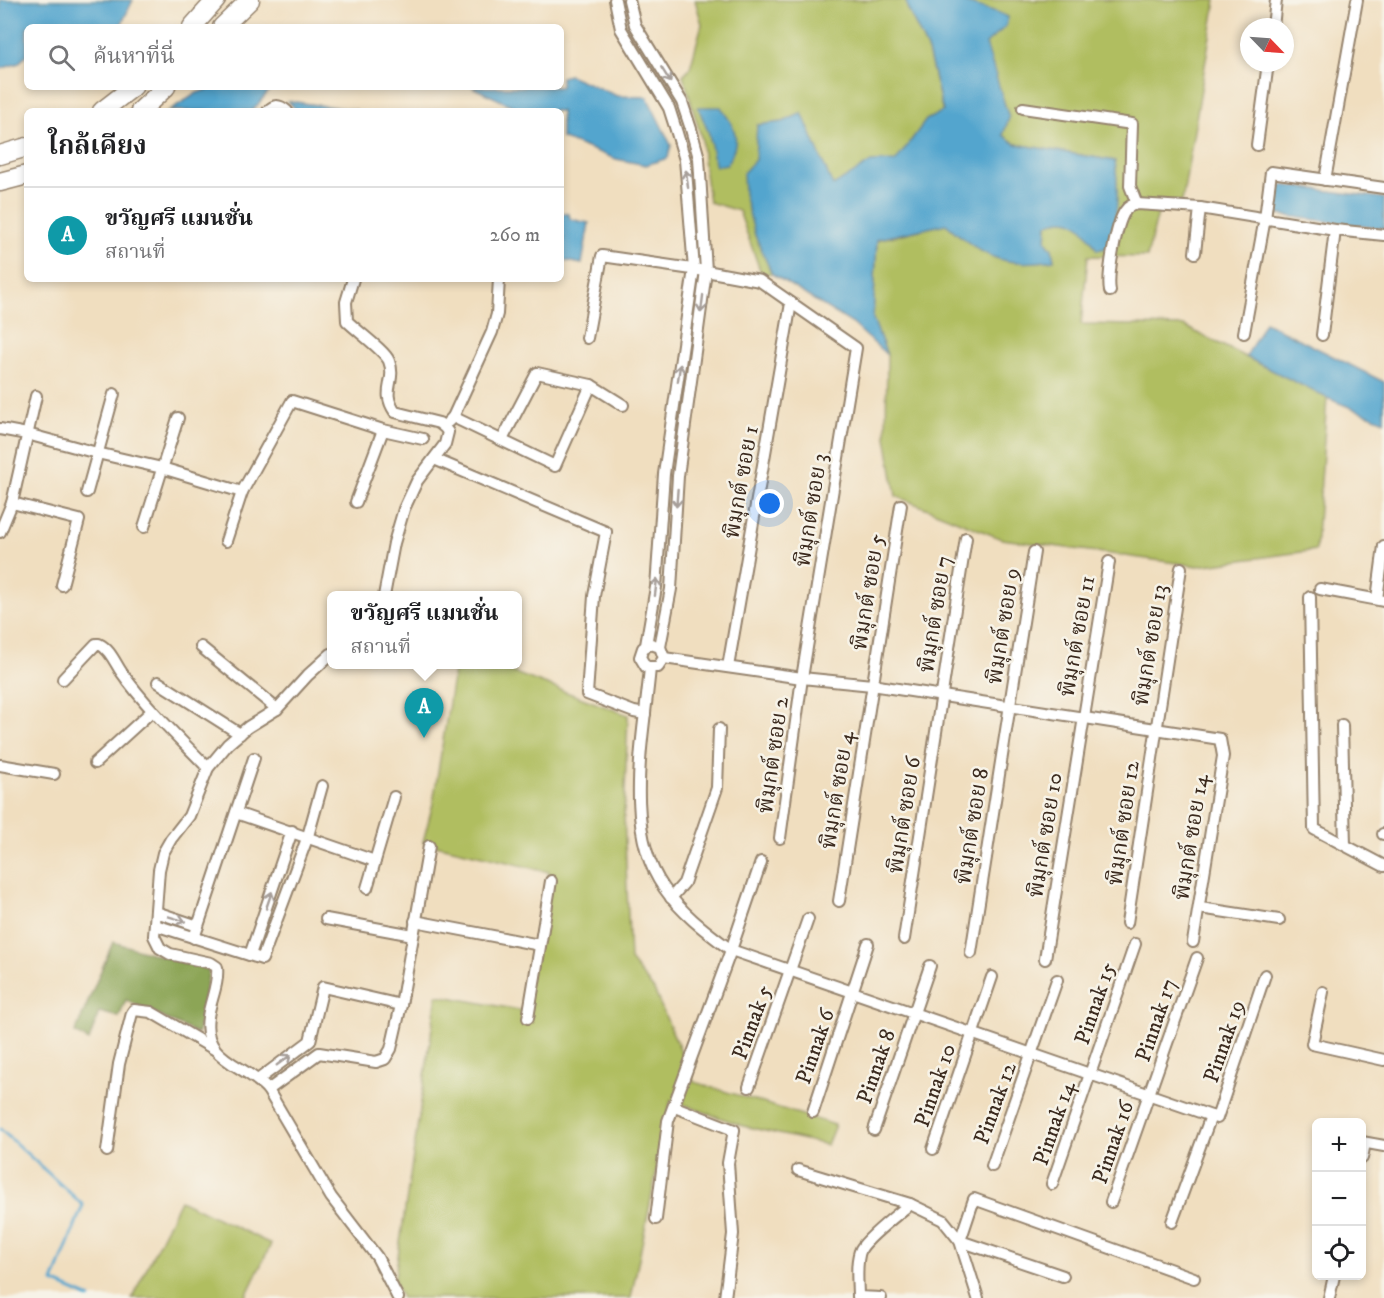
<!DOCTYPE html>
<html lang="th">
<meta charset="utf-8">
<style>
body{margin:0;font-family:"IM FELL DW Pica","Noto Serif Thai",serif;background:#f2f2f2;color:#202124}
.controls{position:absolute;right:18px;bottom:18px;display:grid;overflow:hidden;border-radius:9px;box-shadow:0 3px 9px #0003}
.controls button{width:54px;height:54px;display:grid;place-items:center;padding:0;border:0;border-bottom:2px solid #e0e0e0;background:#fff;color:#202124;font:30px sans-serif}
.compass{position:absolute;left:1240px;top:18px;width:54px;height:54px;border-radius:50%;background:#fff;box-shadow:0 3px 9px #0003;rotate:115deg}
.you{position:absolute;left:770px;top:504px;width:21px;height:21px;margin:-15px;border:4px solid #fff;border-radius:50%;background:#1a73e8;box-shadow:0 0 0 9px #1a73e833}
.badge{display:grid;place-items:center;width:39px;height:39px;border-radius:50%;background:#0b8043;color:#fff;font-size:20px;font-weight:700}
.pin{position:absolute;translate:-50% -50px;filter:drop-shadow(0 2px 3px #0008)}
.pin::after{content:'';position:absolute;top:32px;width:21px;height:18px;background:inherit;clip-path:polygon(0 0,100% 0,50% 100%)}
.popup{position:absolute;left:327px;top:591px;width:195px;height:78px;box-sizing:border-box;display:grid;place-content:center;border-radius:9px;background:#fff;filter:drop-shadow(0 2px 4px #0005);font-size:20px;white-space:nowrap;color:#757577}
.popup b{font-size:22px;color:#202124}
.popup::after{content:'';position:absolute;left:50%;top:100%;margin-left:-12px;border:12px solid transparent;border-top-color:#fff}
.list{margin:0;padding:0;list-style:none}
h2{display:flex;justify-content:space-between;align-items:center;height:78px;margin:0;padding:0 24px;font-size:26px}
h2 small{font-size:20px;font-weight:400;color:#757577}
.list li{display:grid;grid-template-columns:39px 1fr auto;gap:18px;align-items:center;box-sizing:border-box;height:96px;padding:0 24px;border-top:2px solid #e0e0e0}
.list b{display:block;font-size:22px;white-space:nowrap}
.list p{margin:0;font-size:20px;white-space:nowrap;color:#757577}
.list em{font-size:20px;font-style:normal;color:#757577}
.icon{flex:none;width:33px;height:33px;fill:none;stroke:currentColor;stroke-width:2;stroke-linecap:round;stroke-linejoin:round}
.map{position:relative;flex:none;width:1384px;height:1298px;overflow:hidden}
.search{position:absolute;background:#fff;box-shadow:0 3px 9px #0003;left:24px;top:24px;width:540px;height:66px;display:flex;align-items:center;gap:15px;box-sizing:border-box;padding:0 21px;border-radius:9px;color:#757577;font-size:22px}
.panel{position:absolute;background:#fff;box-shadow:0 3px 9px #0003;left:24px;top:108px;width:540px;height:174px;border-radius:9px}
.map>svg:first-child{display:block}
</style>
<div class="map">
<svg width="1384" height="1298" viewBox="0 0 1384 1298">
<rect width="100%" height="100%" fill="#f7f3e8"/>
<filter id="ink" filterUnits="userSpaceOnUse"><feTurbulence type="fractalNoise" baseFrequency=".0167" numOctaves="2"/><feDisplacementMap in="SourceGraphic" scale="12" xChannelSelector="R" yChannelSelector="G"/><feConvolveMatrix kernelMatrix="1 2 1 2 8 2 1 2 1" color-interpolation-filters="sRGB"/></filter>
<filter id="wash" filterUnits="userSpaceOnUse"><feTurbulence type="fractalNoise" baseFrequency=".008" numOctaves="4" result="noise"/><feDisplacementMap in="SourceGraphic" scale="24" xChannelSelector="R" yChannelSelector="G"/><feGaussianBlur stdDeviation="1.35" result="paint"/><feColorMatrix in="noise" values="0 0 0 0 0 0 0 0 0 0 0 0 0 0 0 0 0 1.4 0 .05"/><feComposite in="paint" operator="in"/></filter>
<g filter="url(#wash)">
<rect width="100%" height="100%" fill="#f0debf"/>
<!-- green -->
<g fill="#b0be60" stroke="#76743f" stroke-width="1.5">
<polygon points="695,0 906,0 907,7 928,51 943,112 926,120 896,162 871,163 833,187 802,113 783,122 757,125 755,235 772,274 761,273 739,211 709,202 703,159 702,140 683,75 690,68 702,24"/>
<path d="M957 0H1216L1182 202 1161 201 1147 257 1088 256 1081 324 1184 326 1327 398 1316 550 1198 566 1002 539 896 496 886 437 887 355 873 319 877 240 946 224C984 257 1002 268 1054 260L1052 249 1046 241 1047 224C1073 212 1085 228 1097 250L1113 228 1117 183 1115 161 1016 144 1003 135 1009 118 985 44 1006 26 974 6Z"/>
<polygon points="455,665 493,665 628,715 624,815 630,960 654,990 694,1082 835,1125 827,1145 743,1126 671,1100 631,1298 402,1298 394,1283 437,995 525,1011 549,872 423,842 433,803"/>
<polygon points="180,1200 271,1244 245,1298 132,1298"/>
</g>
<!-- forest -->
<polygon fill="#8ca556" stroke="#64683a" stroke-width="1.5" points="113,942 209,970 198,1034 126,1000 119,1017 99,1012 89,1041 75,1033"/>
<!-- water -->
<g fill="#53a5ce" stroke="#476876" stroke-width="1.5">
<polygon points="0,0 133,0 120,27 27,27 27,54 19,63 0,69"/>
<path d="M906 0H957L997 12 1008 17 1006 26 986 44 1009 118 1003 135 1016 144 1115 161C1119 189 1118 221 1107 248L1097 250C1085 228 1073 212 1047 224L1046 241 1052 249 1054 260C1002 268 985 258 946 224L877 239 873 319 887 355 853 324 772 274 755 235 744 194 743 173 755 160 757 125 783 122 802 113 833 186 871 162 896 161 926 120 943 111 928 51 907 7Z"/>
<polygon points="569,75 617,96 647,97 671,145 668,158 646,165 616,159 561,138 561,111 523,111 472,87 561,87 561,77"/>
<polygon points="214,87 264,87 269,91 252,111 168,111 197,93"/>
<polygon points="288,101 356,110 357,111 297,111"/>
<path d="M698 107H721C736 130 742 139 727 164L715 166 709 134Z"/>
<polygon points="1275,184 1384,198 1384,229 1273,214"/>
<polygon points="561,213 569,214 570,219 589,223 582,264 561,260 564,237 561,236"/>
<polygon points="1265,322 1384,382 1384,421 1327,398 1246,357"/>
</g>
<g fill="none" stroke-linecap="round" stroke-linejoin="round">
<!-- stream -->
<polyline stroke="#53a5ce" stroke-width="3" points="0,1129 83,1205 53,1282 90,1298"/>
</g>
</g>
<g filter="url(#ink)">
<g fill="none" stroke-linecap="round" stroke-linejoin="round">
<!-- minor casing -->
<g stroke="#96846e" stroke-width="14">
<g id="minor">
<polyline points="615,0 621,29 669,108 677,133 685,160 687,183 694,269 664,474 656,587 646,645"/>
<polyline points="629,0 635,25 682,102 691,129 699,158 706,271 678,476 671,589 660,647 664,658 658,667 646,667 640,657 643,648 651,644 660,647"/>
<polyline points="1273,27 1276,0"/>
<polyline points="1023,108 1132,124 1130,186 1137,204"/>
<path d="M268 111C274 104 280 105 287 111"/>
<polyline points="1257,145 1268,63"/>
<polyline points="1325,180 1357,0"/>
<polyline points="1200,208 1335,230 1384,235"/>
<path d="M353 279 346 302 347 321C357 331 385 351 389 361 397 382 380 390 395 412L439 423 444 427 448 432 445 444 417 481 404 509 394 543 384 596"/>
<path d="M1110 291C1107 276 1116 224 1125 211 1128 206 1132 205 1137 204L1200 208 1195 253"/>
<polyline points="1244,333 1265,218 1271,172 1384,188"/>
<polyline points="1322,335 1335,230"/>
<polyline points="587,338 602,256 706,271 760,281 856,348 802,678 780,838"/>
<polyline points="453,417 555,466 591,385"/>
<polyline points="448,422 453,417 492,332 497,314 499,279"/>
<polyline points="0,429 27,434 97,453 162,468 242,492"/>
<polyline points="502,440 537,373 591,385 623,405"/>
<polyline points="434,459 606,532 594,596 587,694 634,712 645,714"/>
<polyline points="87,492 114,394"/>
<polyline points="356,502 383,430"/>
<polyline points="12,503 79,520 62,585"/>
<polyline points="144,527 178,418"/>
<polyline points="0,532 12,503 36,396"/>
<polyline points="226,541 242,492 292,401 383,430 423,439"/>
<polyline points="1320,589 1384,601"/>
<polyline points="1310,597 1314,829 1384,866"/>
<polyline points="1377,599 1384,546"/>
<polyline points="201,647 277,709"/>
<path d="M331 654 308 675 277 709 248 727 228 744 208 768 189 816 171 839 163 853 159 870 154 936 160 948 170 954 211 963 217 967C219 984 210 1001 208 1017 201 1061 246 1064 268 1090L331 1197 377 1257 398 1298"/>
<polyline points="664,658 802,678 872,685 1220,739 1223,756 1193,942"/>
<polyline points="728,667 791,303"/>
<path d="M650 668C644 736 622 829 664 888 682 914 707 932 731 950L1217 1118 1265 975"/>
<path d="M63 679 96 644H99C110 649 115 663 122 673 147 708 178 737 208 768"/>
<polyline points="158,682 240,734"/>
<polyline points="1342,725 1345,845"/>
<polyline points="95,763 152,711"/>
<polyline points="0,765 54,774"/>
<polyline points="236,813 375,861"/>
<polyline points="1383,834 1384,834"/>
<polyline points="367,888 394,797"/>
<polyline points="671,898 684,883 717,788 719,729"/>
<polyline points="839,901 901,505"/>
<polyline points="1200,908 1279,920"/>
<polyline points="156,912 198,926"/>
<polyline points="326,919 413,935"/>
<polyline points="415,921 540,945"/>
<polyline points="1127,923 1181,568"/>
<polyline points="155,925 262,959 308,836 322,786"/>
<polyline points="194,938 254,758"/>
<polyline points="904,939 966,538"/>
<polyline points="971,953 1034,552"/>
<polyline points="250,955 292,831"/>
<polyline points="1045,959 1109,562"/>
<polyline points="1323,992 1312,1044 1384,1060"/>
<polyline points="528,1018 551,881"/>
<polyline points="259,1079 310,1041 323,987 401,1005"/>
<polyline points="749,1087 808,919"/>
<polyline points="268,1090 319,1053 376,1062 385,1059 391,1049 401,1005 429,846"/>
<polyline points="675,1107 734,1130 728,1163 733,1234 725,1298"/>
<polyline points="813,1112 868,944"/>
<polyline points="874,1130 930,966"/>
<polyline points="1362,1142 1384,1146"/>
<polyline points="933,1149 992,977"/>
<polyline points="107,1151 119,1064 132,1013 134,1010 151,1012 214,1049"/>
<polyline points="1362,1158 1365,1143"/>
<polyline points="992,1166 1057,980"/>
<polyline points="798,1170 910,1204"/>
<polyline points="1052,1184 1135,944"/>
<polyline points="1111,1202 1197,958"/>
<polyline points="656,1219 668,1121 731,950 761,862"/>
<polyline points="1172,1222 1211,1116"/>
<polyline points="1063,1276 960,1241 974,1199 1194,1278"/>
<path d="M881 1298 858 1297C858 1283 855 1261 861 1249 868 1237 898 1214 910 1204L943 1220 960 1241 978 1298"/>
<polyline points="1329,1298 1334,1276"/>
</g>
</g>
<!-- primary casing -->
<g stroke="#96846e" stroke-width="21">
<g id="primary">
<polyline points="192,27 216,0"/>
<polyline points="222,27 250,0"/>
<polyline points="102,111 133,87"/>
<polyline points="140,111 166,87"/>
<polyline points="0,155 27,147"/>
<polyline points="0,182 27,175"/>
</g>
</g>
<!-- minor -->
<use href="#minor" stroke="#fff" stroke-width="10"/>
<!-- primary -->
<use href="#primary" stroke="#fff" stroke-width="18"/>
</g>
<!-- one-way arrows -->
<defs><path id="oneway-shaft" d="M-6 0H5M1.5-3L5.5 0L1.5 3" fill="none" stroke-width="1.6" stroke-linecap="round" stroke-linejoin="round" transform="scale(1.5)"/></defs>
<g stroke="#a79f9a">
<use href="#oneway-shaft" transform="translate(666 75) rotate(58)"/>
<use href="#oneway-shaft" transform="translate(687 179) rotate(-97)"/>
<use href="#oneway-shaft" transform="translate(702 304) rotate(97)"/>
<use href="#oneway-shaft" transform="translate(679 373) rotate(-82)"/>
<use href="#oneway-shaft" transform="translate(677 498) rotate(94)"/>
<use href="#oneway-shaft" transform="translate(656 587) rotate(-83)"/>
<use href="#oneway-shaft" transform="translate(269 900) rotate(-71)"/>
<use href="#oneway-shaft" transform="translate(177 919) rotate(17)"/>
<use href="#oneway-shaft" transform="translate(284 1060) rotate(-36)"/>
</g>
</g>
<g text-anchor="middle" stroke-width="5" stroke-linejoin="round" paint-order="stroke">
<!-- street labels -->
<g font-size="22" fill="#3b2a1e" stroke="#f7f3e8">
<text transform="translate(740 482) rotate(-80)" y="8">พิมุกต์ ซอย 1</text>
<text transform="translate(810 510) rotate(-81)" y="8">พิมุกต์ ซอย 3</text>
<text transform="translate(867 592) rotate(-81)" y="8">พิมุกต์ ซอย 5</text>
<text transform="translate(934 614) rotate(-81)" y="8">พิมุกต์ ซอย 7</text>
<text transform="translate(1002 626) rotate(-81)" y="8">พิมุกต์ ซอย 9</text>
<text transform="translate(1076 636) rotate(-80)" y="8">พิมุกต์ ซอย 11</text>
<text transform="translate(1149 645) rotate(-81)" y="8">พิมุกต์ ซอย 13</text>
<text transform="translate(772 755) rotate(-82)" y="8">พิมุกต์ ซอย 2</text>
<text transform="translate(836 790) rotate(-81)" y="8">พิมุกต์ ซอย 4</text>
<text transform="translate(903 815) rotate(-81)" y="8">พิมุกต์ ซอย 6</text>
<text transform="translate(1122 823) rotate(-82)" y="8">พิมุกต์ ซอย 12</text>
<text transform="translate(971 826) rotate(-81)" y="8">พิมุกต์ ซอย 8</text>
<text transform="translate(1044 835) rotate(-81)" y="8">พิมุกต์ ซอย 10</text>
<text transform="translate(1190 837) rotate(-81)" y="8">พิมุกต์ ซอย 14</text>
<text transform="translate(1094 1003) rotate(-71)" y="8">Pinnak 15</text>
<text transform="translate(1155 1020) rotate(-71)" y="8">Pinnak 17</text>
<text transform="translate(751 1022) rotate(-70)" y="8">Pinnak 5</text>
<text transform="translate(1223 1041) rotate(-71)" y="8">Pinnak 19</text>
<text transform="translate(814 1046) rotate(-71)" y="8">Pinnak 6</text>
<text transform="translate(875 1066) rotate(-71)" y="8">Pinnak 8</text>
<text transform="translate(934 1085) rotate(-71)" y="8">Pinnak 10</text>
<text transform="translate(994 1103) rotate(-70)" y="8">Pinnak 12</text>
<text transform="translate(1053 1123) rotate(-71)" y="8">Pinnak 14</text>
<text transform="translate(1112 1142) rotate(-71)" y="8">Pinnak 16</text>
</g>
</g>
</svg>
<div class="controls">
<button>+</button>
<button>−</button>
<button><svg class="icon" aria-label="locate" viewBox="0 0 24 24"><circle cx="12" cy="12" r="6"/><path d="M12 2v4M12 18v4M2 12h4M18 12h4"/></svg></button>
</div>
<svg class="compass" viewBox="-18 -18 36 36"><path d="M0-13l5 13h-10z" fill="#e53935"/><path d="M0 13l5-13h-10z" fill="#757577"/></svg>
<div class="you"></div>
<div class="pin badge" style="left:424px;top:738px;background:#0f9aa8">A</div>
<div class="popup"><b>ขวัญศรี แมนชั่น</b>สถานที่</div>
<div class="search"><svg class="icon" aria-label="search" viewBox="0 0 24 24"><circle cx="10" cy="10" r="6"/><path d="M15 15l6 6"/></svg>ค้นหาที่นี่</div>
<section class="panel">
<h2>ใกล้เคียง<small></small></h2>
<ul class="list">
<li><span class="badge" style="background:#0f9aa8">A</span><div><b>ขวัญศรี แมนชั่น</b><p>สถานที่</p></div><em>260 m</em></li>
</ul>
</section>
</div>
